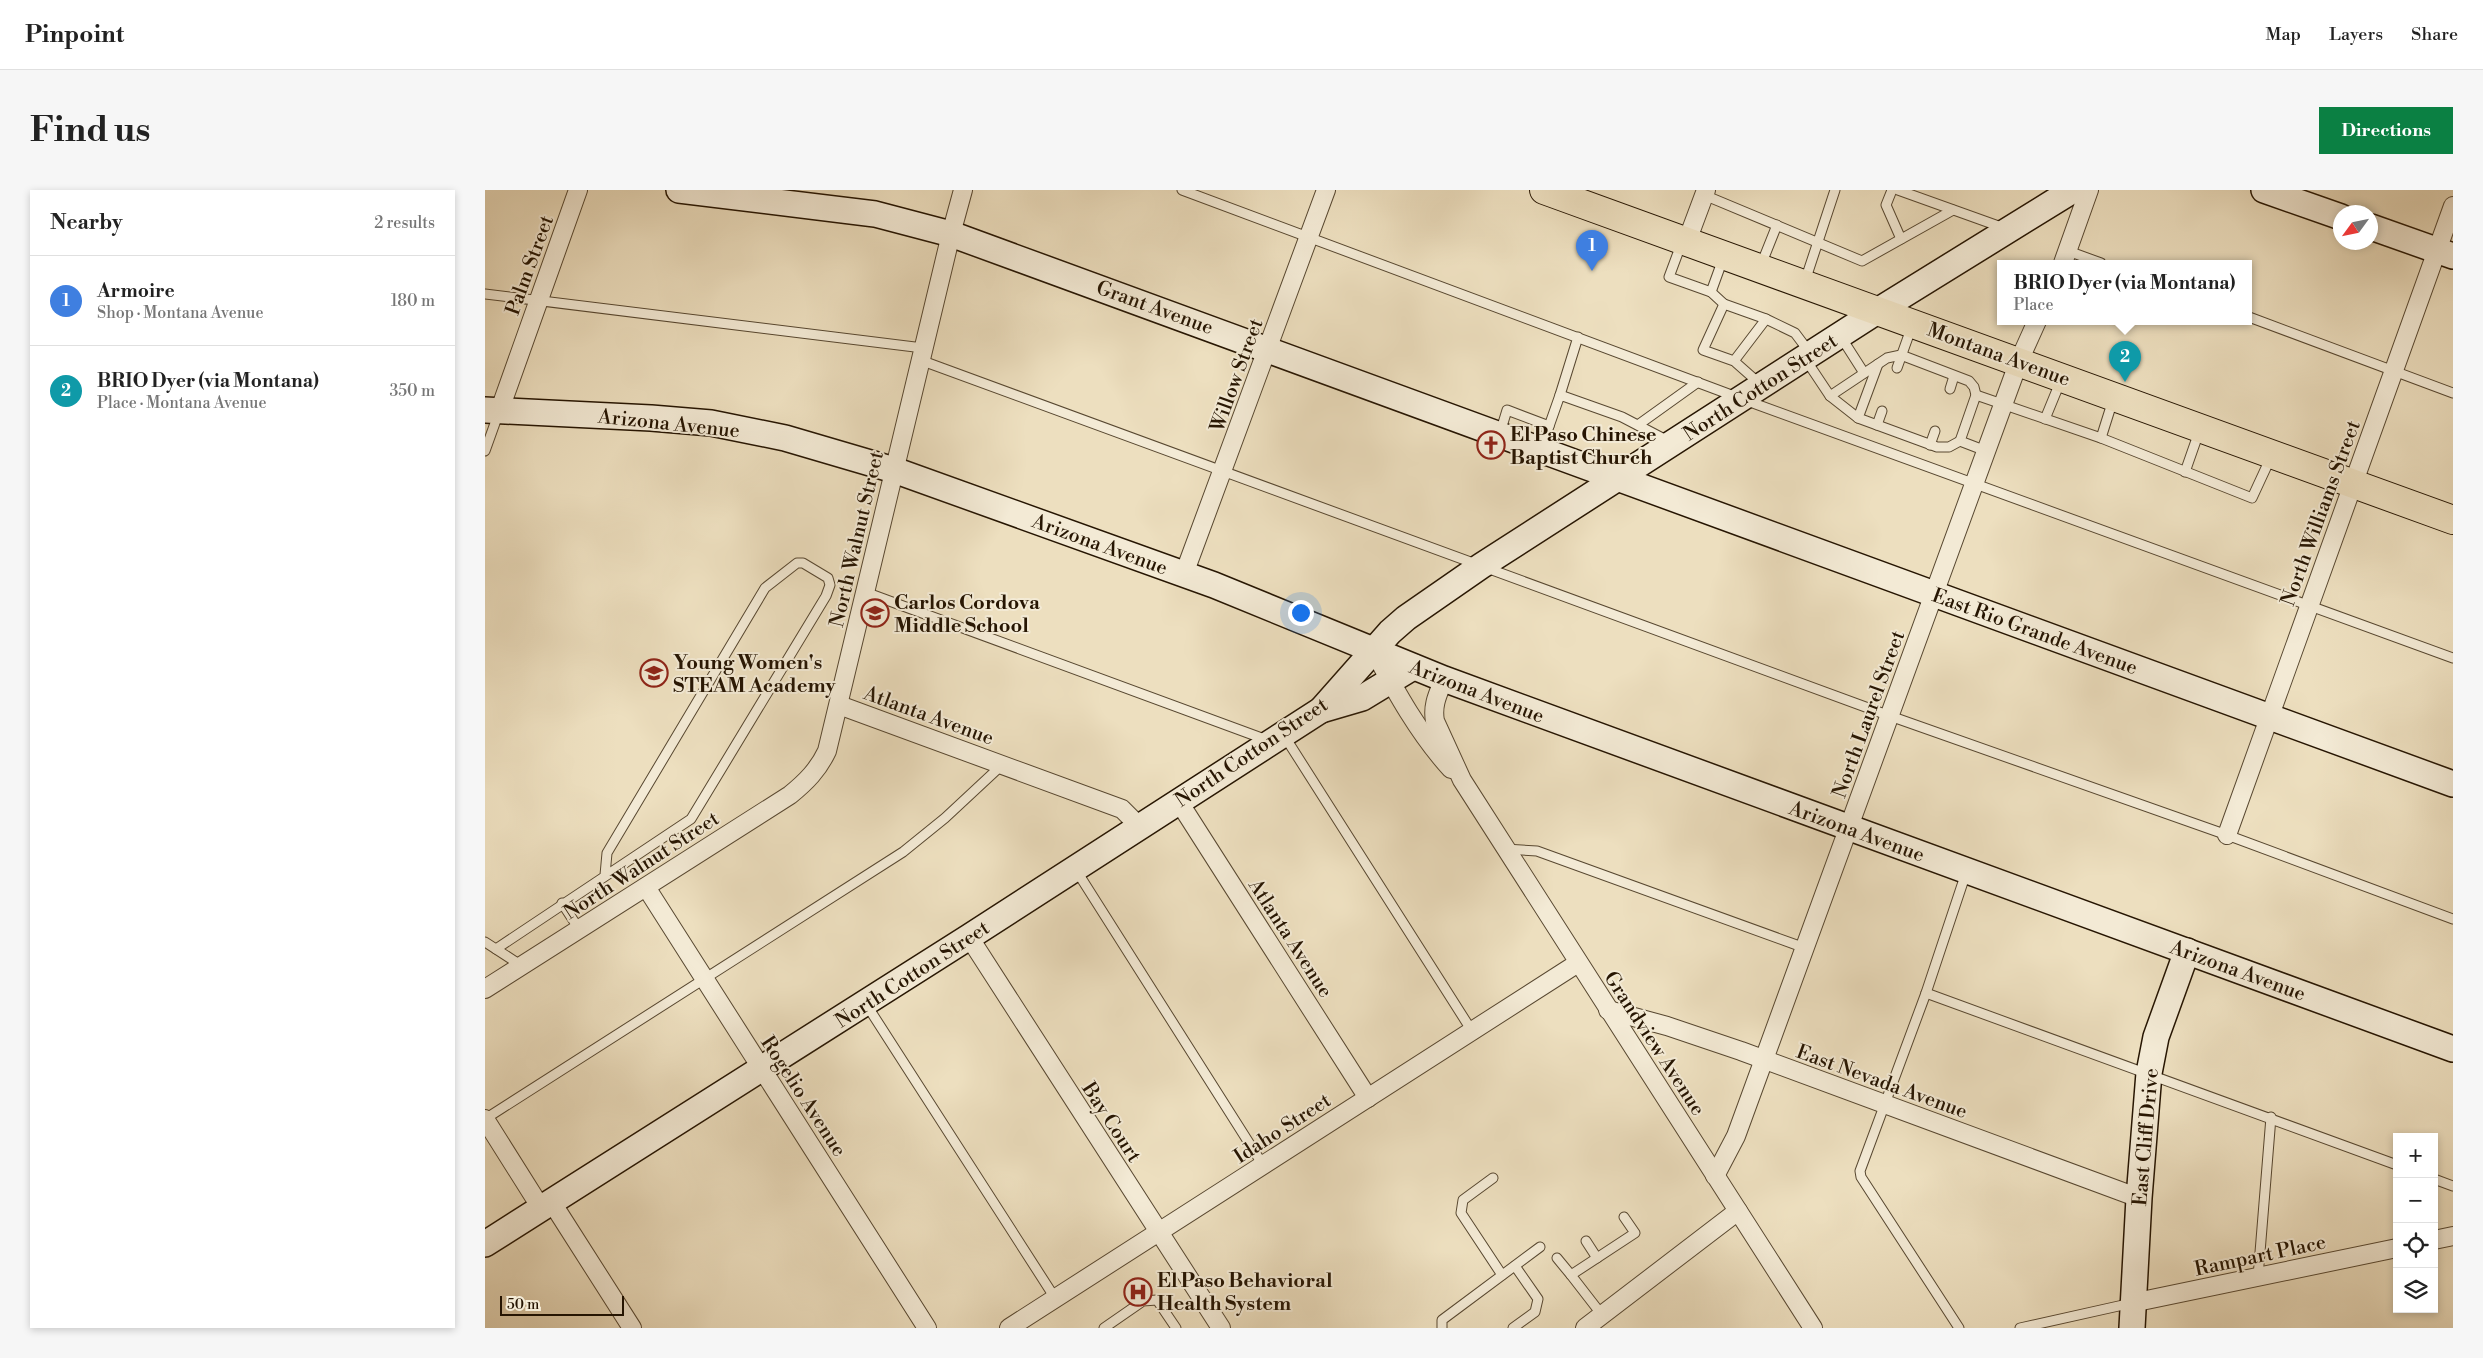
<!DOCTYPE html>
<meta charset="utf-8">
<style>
body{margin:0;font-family:"Libre Bodoni",serif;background:#f6f6f6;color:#222}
.controls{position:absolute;right:15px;bottom:15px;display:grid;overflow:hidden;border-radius:0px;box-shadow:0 2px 8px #0003}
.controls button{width:45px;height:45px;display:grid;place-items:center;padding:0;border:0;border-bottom:1px solid #e0e0e0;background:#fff;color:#222;font:25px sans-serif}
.compass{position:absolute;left:1848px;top:15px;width:45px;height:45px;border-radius:50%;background:#fff;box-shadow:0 2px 8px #0003;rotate:237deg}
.scale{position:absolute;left:15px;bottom:12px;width:124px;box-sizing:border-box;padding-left:5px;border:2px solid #261502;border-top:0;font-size:14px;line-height:18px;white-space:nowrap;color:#261502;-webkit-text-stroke:4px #f3ead5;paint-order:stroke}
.you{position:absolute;left:815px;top:422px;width:18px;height:18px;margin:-12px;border:4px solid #fff;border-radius:50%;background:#1a73e8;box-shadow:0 0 0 8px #1a73e833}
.badge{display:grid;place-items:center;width:32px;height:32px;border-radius:50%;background:#0b8043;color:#fff;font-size:16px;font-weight:700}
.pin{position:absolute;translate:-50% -41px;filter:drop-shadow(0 1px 2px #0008)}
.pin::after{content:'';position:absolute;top:26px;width:18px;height:15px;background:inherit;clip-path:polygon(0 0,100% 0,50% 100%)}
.popup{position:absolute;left:1512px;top:70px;width:255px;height:65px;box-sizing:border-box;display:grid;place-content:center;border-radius:0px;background:#fff;filter:drop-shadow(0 1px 4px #0005);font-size:16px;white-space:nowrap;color:#767676}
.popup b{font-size:19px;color:#222}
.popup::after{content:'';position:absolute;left:50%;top:100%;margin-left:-10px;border:10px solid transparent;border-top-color:#fff}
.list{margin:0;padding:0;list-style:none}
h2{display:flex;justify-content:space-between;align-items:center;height:65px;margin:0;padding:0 20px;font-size:21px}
h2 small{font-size:16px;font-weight:400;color:#767676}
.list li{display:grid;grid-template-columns:32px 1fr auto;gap:15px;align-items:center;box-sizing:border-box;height:90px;padding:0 20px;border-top:1px solid #e0e0e0}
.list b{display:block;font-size:19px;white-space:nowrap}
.list p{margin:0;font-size:16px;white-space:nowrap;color:#767676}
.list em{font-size:16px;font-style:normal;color:#767676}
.icon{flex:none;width:28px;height:28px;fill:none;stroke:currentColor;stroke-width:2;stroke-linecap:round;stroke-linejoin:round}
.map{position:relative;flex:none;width:1968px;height:1138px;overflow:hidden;border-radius:0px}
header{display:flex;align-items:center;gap:30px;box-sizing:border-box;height:70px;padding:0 25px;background:#fff;border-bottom:1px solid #e0e0e0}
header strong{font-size:24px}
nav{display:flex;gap:28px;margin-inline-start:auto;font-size:18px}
.intro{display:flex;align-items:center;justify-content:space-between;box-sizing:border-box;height:120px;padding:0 30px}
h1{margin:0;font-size:35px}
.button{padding:12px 22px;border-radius:0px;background:#0b8043;color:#fff;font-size:18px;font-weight:700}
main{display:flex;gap:30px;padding:0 30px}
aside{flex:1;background:#fff;border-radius:0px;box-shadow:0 2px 8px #0003}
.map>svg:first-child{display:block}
</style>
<header>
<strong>Pinpoint</strong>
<nav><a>Map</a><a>Layers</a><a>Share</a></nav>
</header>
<div class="intro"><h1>Find us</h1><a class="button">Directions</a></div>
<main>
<aside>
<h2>Nearby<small>2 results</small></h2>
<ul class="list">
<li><span class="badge" style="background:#3f7fe0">1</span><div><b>Armoire</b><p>Shop · Montana Avenue</p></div><em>180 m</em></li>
<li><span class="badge" style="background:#0f9aa8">2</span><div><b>BRIO Dyer (via Montana)</b><p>Place · Montana Avenue</p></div><em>350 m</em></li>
</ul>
</aside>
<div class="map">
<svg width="1968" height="1138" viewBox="0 0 1968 1138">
<rect width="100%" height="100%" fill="#eddfbf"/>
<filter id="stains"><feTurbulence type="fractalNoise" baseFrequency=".004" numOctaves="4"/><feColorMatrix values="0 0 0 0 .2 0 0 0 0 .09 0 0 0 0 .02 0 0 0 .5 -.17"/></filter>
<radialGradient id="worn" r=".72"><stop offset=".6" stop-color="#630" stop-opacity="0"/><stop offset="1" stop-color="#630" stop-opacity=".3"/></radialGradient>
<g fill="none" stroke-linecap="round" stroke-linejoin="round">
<!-- lane casing -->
<g stroke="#584831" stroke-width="11">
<g id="lane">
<polyline points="697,0 1257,209 1968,468"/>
<polyline points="1407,0 1401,15 1416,49"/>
<polyline points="1413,0 1519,38"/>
<polyline points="1219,5 1377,71 1468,20"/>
<polyline points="1197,52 1184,87 1226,102 1239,114"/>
<polyline points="1583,61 1616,73"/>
<polyline points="1276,75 1292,35"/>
<polyline points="1320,91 1350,0"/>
<polyline points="1226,102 1238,69"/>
<polyline points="0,104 438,158"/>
<polyline points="1764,127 1968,203"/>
<polyline points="1281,129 1310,143 1325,163"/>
<polyline points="1356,147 1379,183"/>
<polyline points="435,170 1405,526 1742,645 1968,729"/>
<polyline points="1321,170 1345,206 1402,168 1416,165 1484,191 1489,197 1491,205"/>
<polyline points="1249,171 1281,129 1239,114 1218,160 1249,171 1275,194"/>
<polyline points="1393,174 1373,228 1452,257 1464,257 1475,251"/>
<polyline points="1412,178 1427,136"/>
<polyline points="1465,199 1469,186"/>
<polyline points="1075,205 1093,147"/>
<polyline points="1345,206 1373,228"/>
<polyline points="1560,229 1576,190"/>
<polyline points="1153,235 1213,192"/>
<polyline points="1392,235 1397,221"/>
<polyline points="1015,243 1022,220 1064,236"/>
<polyline points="1616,248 1628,210"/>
<polyline points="1445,255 1450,241"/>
<polyline points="1056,259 1075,205 1137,227 1185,252"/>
<polyline points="0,261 14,222"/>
<polyline points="1501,261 1475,251 1491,205 1616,248 1767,308 1786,267"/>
<polyline points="1700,282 1714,242"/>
<polyline points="380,402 782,550"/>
<polyline points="800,547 987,841"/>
<polyline points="1020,659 1052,661 1320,758"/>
<polyline points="591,680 778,975"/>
<polyline points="77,713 94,739"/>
<polyline points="0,752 37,776"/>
<polyline points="11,759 206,629 341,406 345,395 343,388 318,373 312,373 280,398 122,663 120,685"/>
<polyline points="1441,803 1912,975"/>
<polyline points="381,814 570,1108"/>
<polyline points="0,929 418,662 460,628 518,574"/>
<polyline points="1008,988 978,1010 976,1023 1017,1085"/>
<polyline points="1949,989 1968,996"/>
<polyline points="1101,1051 1112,1068"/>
<polyline points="1072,1068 1086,1085"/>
<polyline points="1773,1087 1786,927"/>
<polyline points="1117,1125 1086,1085 1150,1043 1139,1027"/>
<polyline points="619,1138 658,1111 672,1110 691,1138"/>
<polyline points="957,1138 957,1130 1055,1057"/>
<polyline points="1028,1138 1050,1122 1053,1109 1030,1076"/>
<polyline points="1474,1138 1376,987 1375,981 1441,803 1481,683"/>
<polyline points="1535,1138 1647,1113"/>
</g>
</g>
<!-- street casing -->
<g stroke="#584831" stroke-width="20">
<g id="street">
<polyline points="1202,51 1221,0"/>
<polyline points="1578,73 1604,0"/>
<polyline points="14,222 93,0"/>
<polyline points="699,384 841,0"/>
<path d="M889 461C911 502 934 544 966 579"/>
<path d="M959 489C953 504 947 515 950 531L977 590 1328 1138"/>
<polyline points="354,515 637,619 655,637"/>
<polyline points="694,612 883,908"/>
<polyline points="1742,645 1968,16"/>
<polyline points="161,697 442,1138"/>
<polyline points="484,747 736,1138"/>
<path d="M0 799 305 605C321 592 333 580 342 561L466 44 478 0"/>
<polyline points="1123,820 1182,836 1256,861 1654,1008"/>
<polyline points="0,929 56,1018"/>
<polyline points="1230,986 1251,946 1534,171 1552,131"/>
<polyline points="66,1011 147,1138"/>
<polyline points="1949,1050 1968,1046"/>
<polyline points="1647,1113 1912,1058"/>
<polyline points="524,1138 1093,773"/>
<polyline points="1100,1138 1253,1021"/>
</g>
</g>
<!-- secondary casing -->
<g stroke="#261502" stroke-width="28">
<g id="secondary">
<polyline points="194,0 390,24 466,44 1968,594"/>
<polyline points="1779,0 1856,27"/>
<polyline points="1886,37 1968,66"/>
<polyline points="0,220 166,228 226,233 300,248 409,280 729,395 959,489 1968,859"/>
<polyline points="836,520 877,508 928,477"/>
<polyline points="0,1054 484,747 836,520 905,442 921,428 996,376 1394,120 1588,0"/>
<polyline points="1647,1138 1654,1008 1664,883 1671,847 1702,761"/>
</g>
</g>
<!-- primary casing -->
<g stroke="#261502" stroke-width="30">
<polyline id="primary" points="1059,0 1968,330"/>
</g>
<!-- lane -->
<use href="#lane" stroke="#f3ead5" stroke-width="9"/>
<!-- street -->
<use href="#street" stroke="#f3ead5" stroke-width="18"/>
<!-- secondary -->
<use href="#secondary" stroke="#f3ead5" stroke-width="25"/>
<!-- primary -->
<use href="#primary" stroke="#eddfbf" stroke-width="28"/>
</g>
<!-- icons -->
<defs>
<g id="church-ring" transform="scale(1.4375)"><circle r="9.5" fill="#f3ead5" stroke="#8f2418" stroke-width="1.5"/><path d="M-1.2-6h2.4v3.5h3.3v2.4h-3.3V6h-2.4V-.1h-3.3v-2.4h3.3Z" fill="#8f2418"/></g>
<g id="school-ring" transform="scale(1.4375)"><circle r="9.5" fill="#f3ead5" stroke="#8f2418" stroke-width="1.5"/><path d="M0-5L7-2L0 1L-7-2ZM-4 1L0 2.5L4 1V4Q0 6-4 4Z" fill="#8f2418"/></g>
<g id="hospital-ring" transform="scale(1.4375)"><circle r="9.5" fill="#f3ead5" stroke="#8f2418" stroke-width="1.5"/><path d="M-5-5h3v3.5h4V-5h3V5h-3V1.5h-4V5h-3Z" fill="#8f2418"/></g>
</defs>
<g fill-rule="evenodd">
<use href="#church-ring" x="1006" y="255"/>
<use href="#school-ring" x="390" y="423"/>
<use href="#school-ring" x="169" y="483"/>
<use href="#hospital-ring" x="653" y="1102"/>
</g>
<g text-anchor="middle" stroke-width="4" stroke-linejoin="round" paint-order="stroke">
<!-- street labels -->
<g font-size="20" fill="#261502" stroke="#f3ead5">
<text transform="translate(44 75) rotate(-70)" y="7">Palm Street</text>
<text transform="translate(670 117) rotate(20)" y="7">Grant Avenue</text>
<text transform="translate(1514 164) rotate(20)" y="7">Montana Avenue</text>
<text transform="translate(751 185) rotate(-70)" y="7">Willow Street</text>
<text transform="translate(1275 197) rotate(-33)" y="7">North Cotton Street</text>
<text transform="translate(184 233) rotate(6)" y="7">Arizona Avenue</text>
<text transform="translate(1835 323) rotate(-70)" y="7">North Williams Street</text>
<text transform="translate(371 349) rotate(-77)" y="7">North Walnut Street</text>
<text transform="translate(615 354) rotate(20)" y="7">Arizona Avenue</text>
<text transform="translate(1550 441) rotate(20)" y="7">East Rio Grande Avenue</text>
<text transform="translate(992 501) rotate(21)" y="7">Arizona Avenue</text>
<text transform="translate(1383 524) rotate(-70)" y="7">North Laurel Street</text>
<text transform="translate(444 525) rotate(20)" y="7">Atlanta Avenue</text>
<text transform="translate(766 562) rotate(-34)" y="7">North Cotton Street</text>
<text transform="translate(1372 641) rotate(20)" y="7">Arizona Avenue</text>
<text transform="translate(156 675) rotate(-33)" y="7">North Walnut Street</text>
<text transform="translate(806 748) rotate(57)" y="7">Atlanta Avenue</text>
<text transform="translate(1753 780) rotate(20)" y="7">Arizona Avenue</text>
<text transform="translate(427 784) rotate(-33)" y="7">North Cotton Street</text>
<text transform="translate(1170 853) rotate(57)" y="7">Grandview Avenue</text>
<text transform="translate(1397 891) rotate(20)" y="7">East Nevada Avenue</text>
<text transform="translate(319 906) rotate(57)" y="7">Rogelio Avenue</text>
<text transform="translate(627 932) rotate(57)" y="7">Bay Court</text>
<text transform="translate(797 938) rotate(-33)" y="7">Idaho Street</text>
<text transform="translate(1660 947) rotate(-85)" y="7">East Cliff Drive</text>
<text transform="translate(1775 1065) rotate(-12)" y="7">Rampart Place</text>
</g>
<!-- poi labels -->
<g font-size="20" font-weight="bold" fill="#261502" stroke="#f3ead5" text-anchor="start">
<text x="1025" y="251">El Paso Chinese<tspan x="1025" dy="23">Baptist Church</tspan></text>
<text x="409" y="419">Carlos Cordova<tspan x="409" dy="23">Middle School</tspan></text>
<text x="188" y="479">Young Women's<tspan x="188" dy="23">STEAM Academy</tspan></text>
<text x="672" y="1097">El Paso Behavioral<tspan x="672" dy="23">Health System</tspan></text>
</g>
</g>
<rect width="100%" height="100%" filter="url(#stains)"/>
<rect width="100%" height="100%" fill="url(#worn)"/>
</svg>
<div class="controls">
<button>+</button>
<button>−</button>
<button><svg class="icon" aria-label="locate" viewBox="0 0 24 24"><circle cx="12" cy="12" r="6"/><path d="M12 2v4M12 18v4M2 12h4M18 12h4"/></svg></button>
<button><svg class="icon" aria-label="layers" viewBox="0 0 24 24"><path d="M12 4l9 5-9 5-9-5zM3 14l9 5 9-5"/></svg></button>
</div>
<svg class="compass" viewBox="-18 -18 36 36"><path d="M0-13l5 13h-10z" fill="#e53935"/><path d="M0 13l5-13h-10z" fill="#767676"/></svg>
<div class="scale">50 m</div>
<div class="you"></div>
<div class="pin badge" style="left:1107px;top:81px;background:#3f7fe0">1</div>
<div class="pin badge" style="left:1640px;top:192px;background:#0f9aa8">2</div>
<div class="popup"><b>BRIO Dyer (via Montana)</b>Place</div>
</div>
</main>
